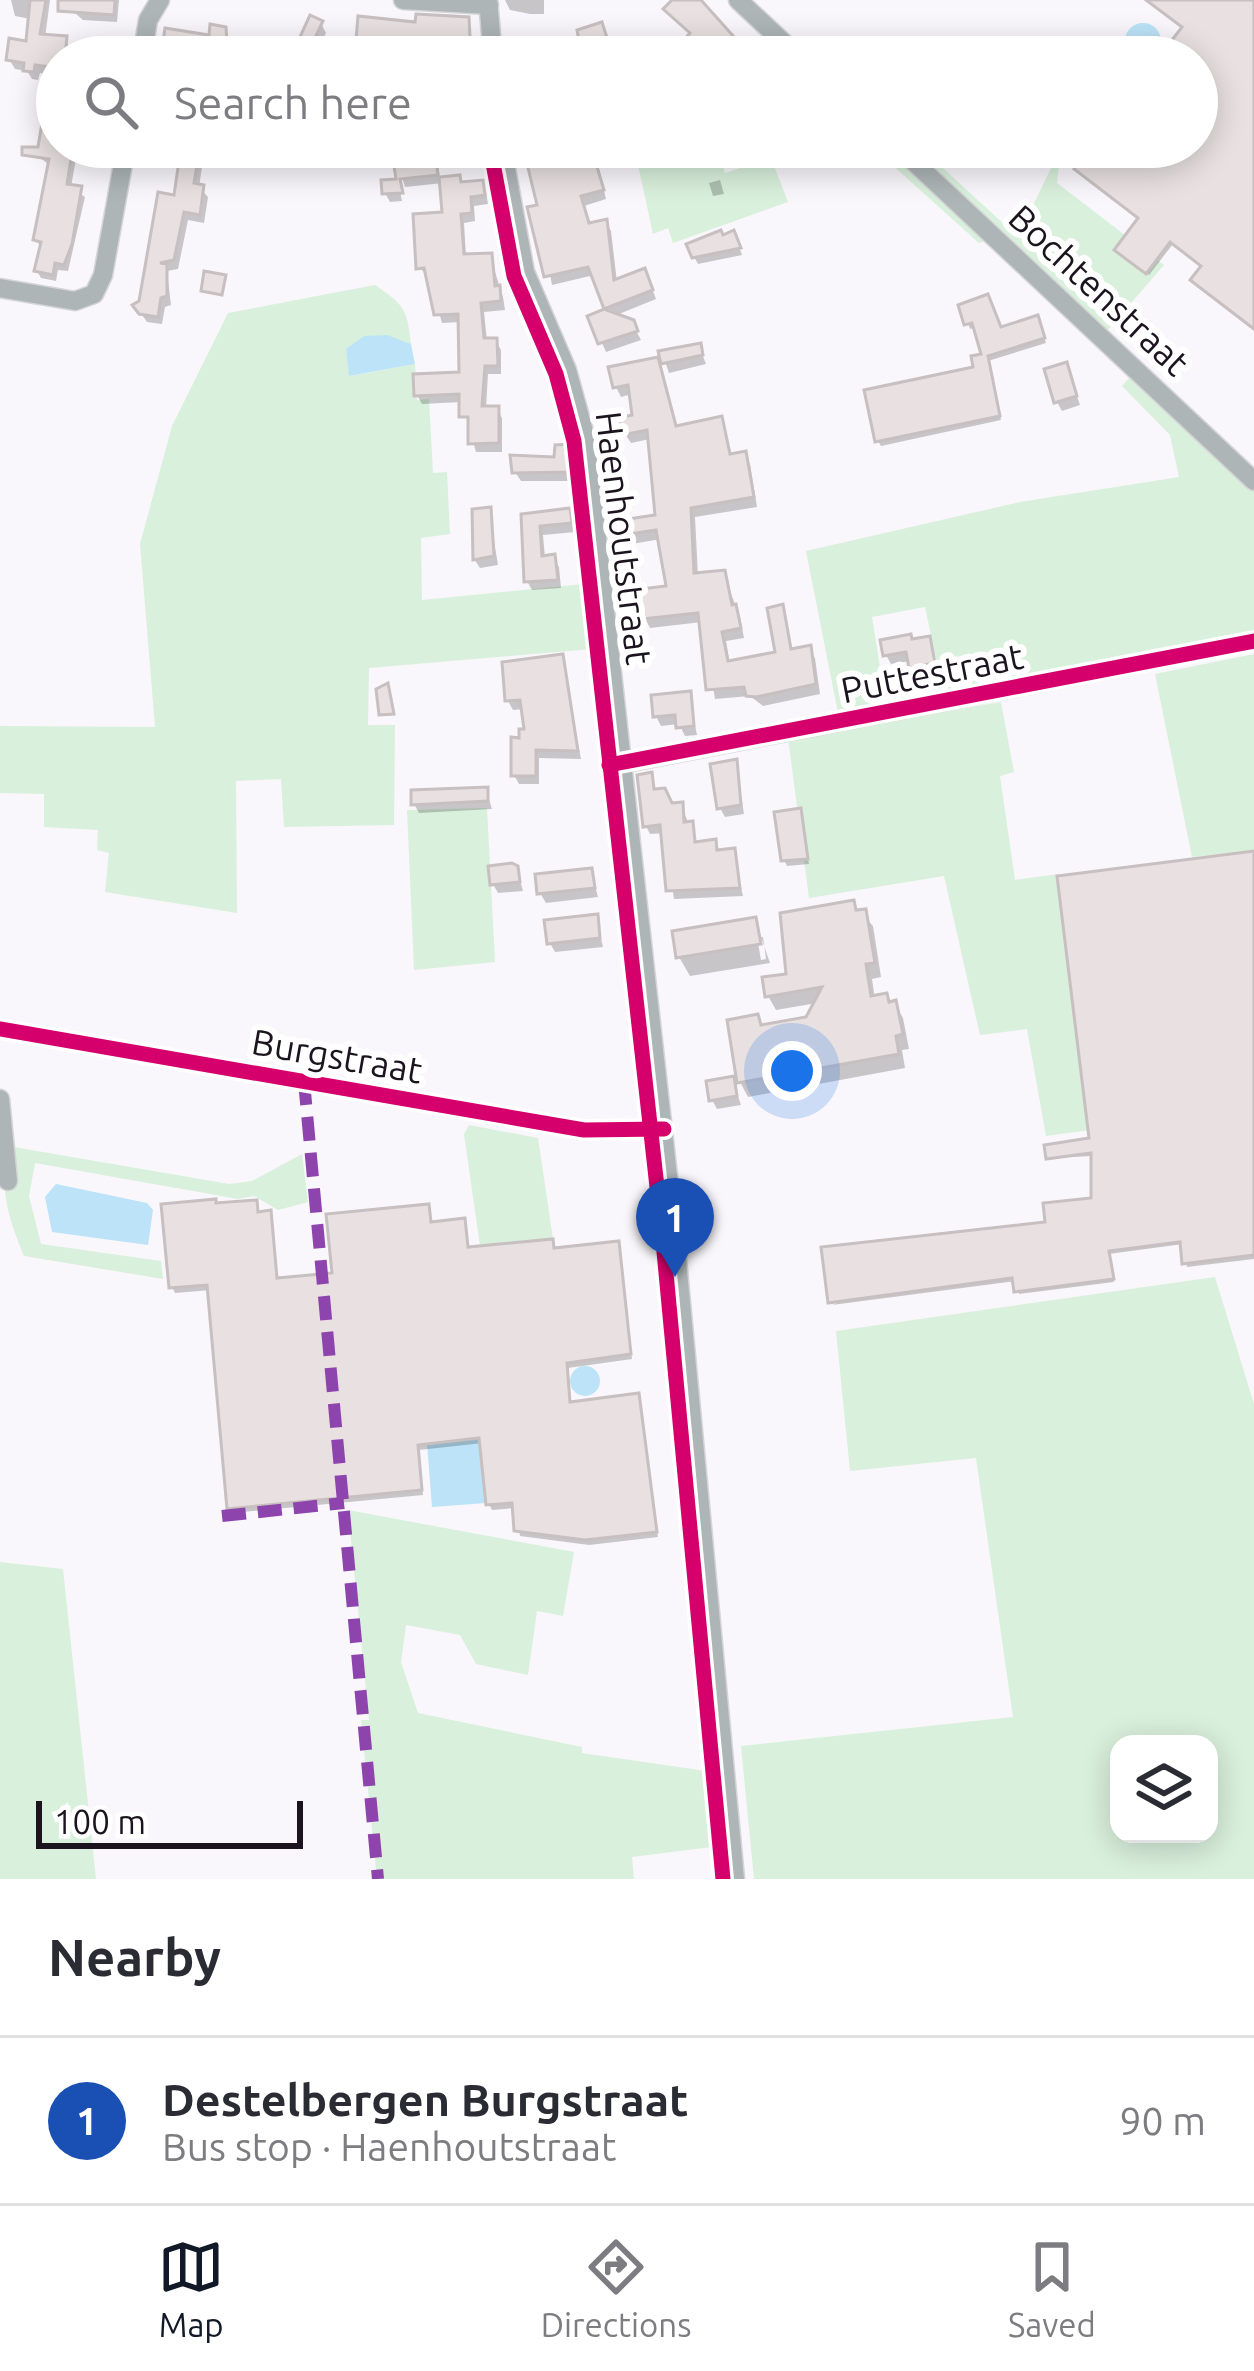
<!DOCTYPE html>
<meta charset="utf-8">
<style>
body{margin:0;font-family:Ubuntu,sans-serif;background:#f7f7f7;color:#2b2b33}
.controls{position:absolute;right:36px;bottom:36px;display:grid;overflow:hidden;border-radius:24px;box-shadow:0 6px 30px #0003}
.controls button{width:108px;height:108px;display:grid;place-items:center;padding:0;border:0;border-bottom:3px solid #e1e1e2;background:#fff;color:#2b2b33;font:60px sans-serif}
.scale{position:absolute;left:36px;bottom:30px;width:267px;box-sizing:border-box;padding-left:12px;border:6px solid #1b141e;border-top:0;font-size:33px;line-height:42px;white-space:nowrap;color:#1b141e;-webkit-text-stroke:9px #fff;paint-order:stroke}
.you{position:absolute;left:792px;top:1071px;width:42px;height:42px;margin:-30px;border:9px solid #fff;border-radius:50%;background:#1a73e8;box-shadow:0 0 0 18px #1a73e833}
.badge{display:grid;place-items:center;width:78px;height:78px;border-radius:50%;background:#111827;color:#fff;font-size:39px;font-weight:700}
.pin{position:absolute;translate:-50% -99px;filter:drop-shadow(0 3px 6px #0008)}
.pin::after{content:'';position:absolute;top:63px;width:42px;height:36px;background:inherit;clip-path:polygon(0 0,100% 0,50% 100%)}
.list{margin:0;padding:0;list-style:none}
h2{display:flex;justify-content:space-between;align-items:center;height:156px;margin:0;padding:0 48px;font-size:51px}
h2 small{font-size:39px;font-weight:400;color:#7c7c81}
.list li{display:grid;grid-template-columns:78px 1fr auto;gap:36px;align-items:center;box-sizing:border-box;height:168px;padding:0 48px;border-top:3px solid #e1e1e2}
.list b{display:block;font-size:45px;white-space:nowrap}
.list p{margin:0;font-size:39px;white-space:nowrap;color:#7c7c81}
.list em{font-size:39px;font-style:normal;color:#7c7c81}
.icon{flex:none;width:66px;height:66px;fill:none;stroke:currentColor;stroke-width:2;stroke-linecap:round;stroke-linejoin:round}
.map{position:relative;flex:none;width:1254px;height:1879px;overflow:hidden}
.search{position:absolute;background:#fff;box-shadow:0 6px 30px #0003;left:36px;right:36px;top:36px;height:132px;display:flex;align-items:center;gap:30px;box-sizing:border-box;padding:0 42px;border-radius:66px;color:#7c7c81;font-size:45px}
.sheet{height:324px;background:#fff}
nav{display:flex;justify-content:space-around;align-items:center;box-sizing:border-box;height:168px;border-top:3px solid #e1e1e2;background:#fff;font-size:33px;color:#7c7c81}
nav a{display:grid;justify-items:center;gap:6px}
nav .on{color:#111827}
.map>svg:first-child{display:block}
</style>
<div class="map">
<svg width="1254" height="1879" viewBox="0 0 1254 1879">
<rect width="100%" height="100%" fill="#f9f7fb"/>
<!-- green -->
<g fill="#d9f0dc" fill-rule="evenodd">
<polygon points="644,147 717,147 725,173 771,158 788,202 673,243 668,228 653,234 638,165 648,162"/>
<polygon points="905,147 920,147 1018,237 1061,147 1057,183 1164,265 1106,332"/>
<polygon points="899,157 990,239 979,243 890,163"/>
<path d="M375 285C406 306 407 310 411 344 385 335 369 333 346 349L350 376 415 364 417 400 429 399 433 473 447 472 450 534 421 538 422 600 584 584 592 649 369 668 368 725H395L394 825 284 827 281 779 236 781 237 913 105 892 109 853 97 850 98 830 44 827V794L0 793V726L155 727 140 544 172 426 228 313Z"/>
<polygon points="1130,377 1254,490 1254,632 943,691 925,607 872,617 886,705 838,713 806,551 1020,502 1179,477 1170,435 1122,386"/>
<polygon points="1254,654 1254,850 1192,857 1155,674"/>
<polygon points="1001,702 1014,772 1000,776 1015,880 1059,874 1090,1130 1046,1136 1027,1029 980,1035 944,876 809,898 788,738"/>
<polygon points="487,808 495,962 414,970 407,810"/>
<polygon points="469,1125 538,1138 553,1239 480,1246 464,1134"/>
<path d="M8 1146 229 1184 252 1181 302 1154 308 1202 278 1210 254 1196 238 1199 35 1163 29 1196 41 1244 161 1261 163 1279 24 1256C7 1213 0 1193 8 1146Z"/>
<path d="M1215 1277 1254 1404V1879H754L741 1746 1013 1717 976 1458 850 1471 836 1331ZM1119 1744H1209V1834H1119Z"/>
<polygon points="348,1510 574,1552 563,1616 537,1611 528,1675 476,1664 460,1635 406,1625 401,1662 418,1713 582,1747 582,1753 706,1771 712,1847 632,1857 634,1879 377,1879 361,1720 369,1720"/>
<polygon points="0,1562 63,1569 96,1879 0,1879"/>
</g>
<!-- water -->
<g fill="#bce3f8">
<circle cx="1143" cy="41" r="18"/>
<polygon points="387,335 411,344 415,364 349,376 346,349 364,336"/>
<polygon points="56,1184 147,1203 153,1210 148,1245 52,1232 45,1197"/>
<circle cx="585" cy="1381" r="15"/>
<polygon points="479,1438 486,1503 432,1507 427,1444"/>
</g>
<!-- shadow -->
<g fill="#0003" fill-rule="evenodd">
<polygon points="11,0 50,0 45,38 65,39 70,48 70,57 57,57 57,76 40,73 38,80 32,79 27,71 15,69 9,59 29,45 31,19 15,16"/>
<polygon points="60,0 119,0 117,22 83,20"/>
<polygon points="544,0 544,14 530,14 510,10 505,0"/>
<polygon points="1147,0 1254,0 1254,328 1203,267 1173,244 1149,275 1120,253 1141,219 1085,147 1197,147 1197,57 1163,57 1185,29"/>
<polygon points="467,20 473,57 402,57 364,48 359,39"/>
<polygon points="321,23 326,33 320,45 324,57 294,57"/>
<polygon points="57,115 57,147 78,147 71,187 85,197 68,271 58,270 56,281 41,278 37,271 41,247 36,240 51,166 39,157"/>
<polygon points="168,147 205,147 199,187 208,197 204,223 188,220 178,269 167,271 171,305 165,307 162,324 147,322 136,306 141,303 176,199 182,161"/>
<polygon points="252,147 285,147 283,152"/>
<polygon points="393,147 451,147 437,150 440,180 481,183 486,192 488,204 474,206 475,221 464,223 466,257 490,256 503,297 505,310 484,312 487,341 496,341 501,350 501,374 488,374 486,409 497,409 502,418 502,452 476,452 462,402 422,404 417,395 462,375 461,322 442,323 429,276 419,268 445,215 443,183 405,187"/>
<polygon points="526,147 594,147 606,199 584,206 590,226 606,222 611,231 617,282 649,280 656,299 614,316 632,323 641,340 606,352 591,318 612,315 594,275 552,285"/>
<polygon points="776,147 798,147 804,163 780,166"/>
<polygon points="832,147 861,147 863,151 850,165"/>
<polygon points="720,180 724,194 713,196 709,183"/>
<polygon points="398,182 402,201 390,202 385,193"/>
<polygon points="722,238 737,241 742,255 698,264 694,257"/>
<polygon points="962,306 1000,330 1040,323 1046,343 988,361 1001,420 881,446 878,441 976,370 985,356 977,327 970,329"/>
<polygon points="699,346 706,364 669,373 662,353"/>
<polygon points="657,360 677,429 720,419 732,456 744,454 750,464 757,507 695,517 698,576 723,573 740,617 744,638 726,641 730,664 779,655 781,608 793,651 809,649 815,658 820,694 763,706 750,696 715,699 702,622 650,628 647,622 634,623 629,614 669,589 661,539 626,545 620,535 658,518 650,439 631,443 625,434 636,417 632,394 621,397 616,387"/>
<polygon points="1066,365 1080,405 1062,411 1057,402"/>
<polygon points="570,447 577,481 521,481 515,472 557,460"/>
<polygon points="489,510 498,565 480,568 474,559"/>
<polygon points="569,511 575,532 543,535 545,558 554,558 559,567 561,588 532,590 527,581 524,516"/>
<polygon points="928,639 938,672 917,676 911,661 891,664 886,655"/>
<polygon points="561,658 581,759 539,758 539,784 519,784 514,775 528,732 524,709 513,710 508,701"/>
<polygon points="689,695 697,735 685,736 679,724 661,726 656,716"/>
<polygon points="736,763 744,814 725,817 720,808"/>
<polygon points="650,775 656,792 671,806 681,805 697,844 714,843 720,853 733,852 743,896 674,899 664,833 650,834 646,826"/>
<polygon points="486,790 492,809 419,813 414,804"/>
<polygon points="799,811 809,864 787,866 784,860"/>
<polygon points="1254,854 1254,1259 1187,1267 1183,1244 1109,1254 1114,1282 1019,1294 1016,1281 832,1305 1049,1225 1094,1201 1094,1156 1049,1158 1092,1141"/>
<polygon points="517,869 523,891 498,893 493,884"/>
<polygon points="591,871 598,897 546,903 540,893"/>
<polygon points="852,903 873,926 881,977 872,979 875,999 895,1004 903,1018 909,1049 902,1050 905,1068 748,1097 740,1082 763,1028 808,1020 817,1003 776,1010 768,996"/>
<polygon points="596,917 603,947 555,952 550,943"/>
<path d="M755 920 770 963 690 976 679 957ZM757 937H763L766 959 761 960Z"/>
<polygon points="732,1079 741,1105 717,1109 712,1100"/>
<polygon points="255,1203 259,1214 269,1214 272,1219 278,1281 335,1276 428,1207 432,1225 463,1222 469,1250 551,1242 555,1251 617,1244 632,1359 568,1368 571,1405 638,1396 658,1537 589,1545 520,1536 515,1508 492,1510 489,1504 483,1443 419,1450 423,1495 233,1513 211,1290 175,1293 172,1287"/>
</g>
<!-- building -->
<g fill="#e8e0e1" stroke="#c7bfc0" stroke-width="3">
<polygon points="30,0 46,0 40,34 67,36 65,57 57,57 57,68 35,65 34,72 23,71 24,63 6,60 9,38 26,41"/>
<polygon points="58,0 115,0 114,15 58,11"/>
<polygon points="672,0 701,0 752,57 668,57 690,33 663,9"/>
<polygon points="1146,0 1254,0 1254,329 1190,280 1201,266 1170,242 1146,274 1114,250 1138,218 1074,169 1090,147 1197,147 1197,57 1159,57 1182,27"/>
<polygon points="416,14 469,17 471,57 399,57 400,50 356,40 358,16 415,22"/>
<polygon points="310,15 323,21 315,38 322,42 316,57 291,57"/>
<polygon points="602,22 613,57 582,57 577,30"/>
<polygon points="210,24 226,27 228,57 168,57 170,50 162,49 165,28 209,35"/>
<polygon points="44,111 57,112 57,147 73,147 67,184 82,186 72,244 64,265 55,263 53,275 34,271 41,242 33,240 49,159 22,155 22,147 38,147"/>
<polygon points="181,147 200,147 194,183 204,185 200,215 184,212 174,260 160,263 167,264 167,296 161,298 158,317 139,314 132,305 139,301 158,192 174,195"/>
<polygon points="391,147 434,147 438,175 400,179 403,193 382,194 381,180 396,179"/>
<polygon points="523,147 591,147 604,190 581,196 589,223 607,219 614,280 645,268 653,290 604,309 588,267 544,277 527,207 537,205"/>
<polygon points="769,147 817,147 818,149 791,165 789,159 775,164"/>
<polygon points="460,175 461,182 483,180 485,195 471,197 472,213 461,214 464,254 492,253 495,286 500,285 501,301 481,303 484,338 497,338 498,366 485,366 482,406 499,406 499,443 468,444 468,417 459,417 459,394 414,396 413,374 459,372 458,314 434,315 424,268 416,269 413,214 442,212 439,177"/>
<polygon points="721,230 723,235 734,230 741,248 692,258 686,244"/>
<polygon points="204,271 226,275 222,295 201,291"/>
<polygon points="988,294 1001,327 1038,315 1045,338 988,356 1000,416 875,442 864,390 973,367 971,356 981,354 972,323 964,325 958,305"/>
<polygon points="604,309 634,320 638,331 598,344 587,316"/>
<polygon points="701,343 703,355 661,364 658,351"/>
<polygon points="658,357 676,426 722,416 730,454 746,451 754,497 691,508 694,573 725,570 732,605 736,604 741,628 722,632 728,661 775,652 767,608 783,604 791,649 811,645 816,684 756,697 746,696 744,687 706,690 698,613 642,619 641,613 626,615 624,591 666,586 656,530 617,536 615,521 655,515 647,430 623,435 619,418 632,415 628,385 613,388 608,367"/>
<polygon points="1067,362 1077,396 1054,403 1044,369"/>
<polygon points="571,444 573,472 512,473 510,455 554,457 555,445"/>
<polygon points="491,507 494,556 473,560 472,509"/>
<polygon points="570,508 572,523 540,526 542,556 555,554 558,580 524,582 521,514"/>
<polygon points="911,634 912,639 930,636 935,663 909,668 906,652 883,656 880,640"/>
<polygon points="563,654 578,751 536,750 536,776 511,776 511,737 519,738 519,729 524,729 520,700 505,701 502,662"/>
<polygon points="388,683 394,714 379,715 376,689"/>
<polygon points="691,691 694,726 676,728 675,715 653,717 651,695"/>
<polygon points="737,759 741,805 717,809 710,764"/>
<polygon points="652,772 654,789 665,788 672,803 683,802 684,822 693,821 695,842 716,839 717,850 735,848 740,888 666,891 660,825 643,827 637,775"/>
<polygon points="488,787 488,801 411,805 411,790"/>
<polygon points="801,808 808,859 781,861 774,812"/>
<polygon points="1254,851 1254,1255 1182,1264 1180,1242 1109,1251 1114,1279 1014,1292 1012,1278 828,1303 821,1247 1045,1222 1043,1203 1091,1198 1091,1153 1046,1159 1044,1145 1089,1138 1057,876"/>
<polygon points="512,863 518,866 520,882 490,885 488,866"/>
<polygon points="592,868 595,888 537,894 535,874"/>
<polygon points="854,900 856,910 866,909 875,963 866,964 871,996 887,993 889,1002 896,1000 903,1034 896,1036 899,1054 737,1083 727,1020 758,1014 761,1025 806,1017 822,987 765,997 762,977 786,974 780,913"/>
<polygon points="598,914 600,938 547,944 544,920"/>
<polygon points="756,917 761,944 676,958 672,931"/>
<polygon points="734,1076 737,1096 709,1101 706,1081"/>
<polygon points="216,1199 216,1203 257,1200 258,1212 271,1210 277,1278 332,1273 326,1214 429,1204 431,1222 465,1218 468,1247 553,1239 554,1248 619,1241 631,1354 567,1363 570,1402 639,1393 657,1532 585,1540 514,1531 512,1503 486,1505 479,1438 418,1445 422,1490 227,1509 207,1285 169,1288 161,1204"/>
</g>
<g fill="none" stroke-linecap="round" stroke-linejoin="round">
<!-- minor casing -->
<g stroke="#d5d4d7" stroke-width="21">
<g id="minor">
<polyline points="403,0 489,5"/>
<polyline points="488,0 493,57"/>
<polyline points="738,0 799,57"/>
<polyline points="142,57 148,20 160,0"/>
<polyline points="502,147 525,272 567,370 586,439 675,1239 735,1879"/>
<polyline points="898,147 1254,481"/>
<polyline points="0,288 75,301 94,294 103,275 126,147"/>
<polyline points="621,764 1254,641"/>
<polyline points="0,1029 584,1130 664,1129"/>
<polyline points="0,1099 8,1181"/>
</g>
</g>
<!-- minor -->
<use href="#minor" stroke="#aeb5b6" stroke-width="18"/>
<!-- quiet -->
<g stroke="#8e44ad" stroke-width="12" stroke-dasharray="24 12" stroke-linecap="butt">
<polyline points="304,1081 378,1879"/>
<polyline points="222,1516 344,1503"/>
</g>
<!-- cycleway casing -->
<g stroke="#fff" stroke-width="22">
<g id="cycleway">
<polyline points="490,147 514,276 556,374 574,441 663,1241 723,1879"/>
<polyline points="609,765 1254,641"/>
<polyline points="0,1029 584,1130 664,1129"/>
</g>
</g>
<!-- cycleway -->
<use href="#cycleway" stroke="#d6006c" stroke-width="15"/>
</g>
<g text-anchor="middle" stroke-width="12" stroke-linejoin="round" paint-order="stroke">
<!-- street labels -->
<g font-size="36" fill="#1b141e" stroke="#fff">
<text transform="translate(1099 290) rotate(43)" y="13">Bochtenstraat</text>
<text transform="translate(624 538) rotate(83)" y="13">Haenhoutstraat</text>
<text transform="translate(932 673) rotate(-11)" y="13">Puttestraat</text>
<text transform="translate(337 1056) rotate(10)" y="13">Burgstraat</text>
</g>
</g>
</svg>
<div class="controls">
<button><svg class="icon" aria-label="layers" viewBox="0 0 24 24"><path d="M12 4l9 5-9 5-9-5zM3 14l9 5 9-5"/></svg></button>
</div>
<div class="scale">100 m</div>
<div class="you"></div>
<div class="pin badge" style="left:675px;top:1277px;background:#1a4fb4">1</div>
<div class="search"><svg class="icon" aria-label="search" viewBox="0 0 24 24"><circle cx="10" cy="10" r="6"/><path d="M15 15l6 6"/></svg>Search here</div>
</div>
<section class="sheet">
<h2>Nearby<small></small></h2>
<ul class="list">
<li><span class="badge" style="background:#1a4fb4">1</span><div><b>Destelbergen Burgstraat</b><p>Bus stop · Haenhoutstraat</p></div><em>90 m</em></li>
</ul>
</section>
<nav>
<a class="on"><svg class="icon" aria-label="map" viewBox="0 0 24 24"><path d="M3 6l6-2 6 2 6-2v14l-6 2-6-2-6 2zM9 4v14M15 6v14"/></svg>Map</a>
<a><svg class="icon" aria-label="directions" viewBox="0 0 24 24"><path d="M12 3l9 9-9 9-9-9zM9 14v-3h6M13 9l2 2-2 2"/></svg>Directions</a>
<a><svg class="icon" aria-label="saved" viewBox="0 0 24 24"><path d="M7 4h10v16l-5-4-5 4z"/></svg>Saved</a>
</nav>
